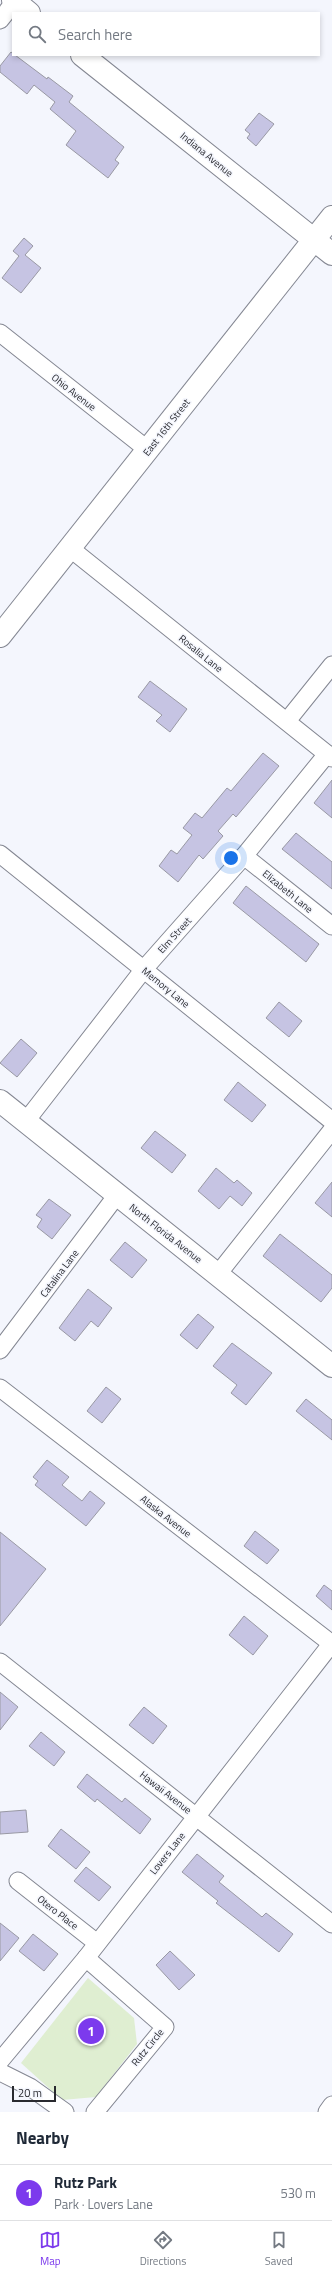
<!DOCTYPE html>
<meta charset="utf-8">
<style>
body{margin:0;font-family:"Titillium Web",sans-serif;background:#f2f2f3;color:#1f2937}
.scale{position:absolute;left:12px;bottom:10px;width:44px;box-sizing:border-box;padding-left:4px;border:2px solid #292a2f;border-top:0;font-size:11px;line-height:14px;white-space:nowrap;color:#292a2f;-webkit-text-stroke:3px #f4f6fd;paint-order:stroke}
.you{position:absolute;left:231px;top:858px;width:14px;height:14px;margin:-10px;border:3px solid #fff;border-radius:50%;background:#1a73e8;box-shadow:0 0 0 6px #1a73e833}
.badge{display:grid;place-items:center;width:26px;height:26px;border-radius:50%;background:#7c3aed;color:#fff;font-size:13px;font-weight:700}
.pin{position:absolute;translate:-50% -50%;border:2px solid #fff;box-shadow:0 1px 4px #0006}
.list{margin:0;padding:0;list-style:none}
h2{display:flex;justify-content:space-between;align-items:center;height:52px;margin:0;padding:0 16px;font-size:17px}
h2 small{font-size:13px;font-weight:400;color:#747a83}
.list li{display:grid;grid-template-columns:26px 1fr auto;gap:12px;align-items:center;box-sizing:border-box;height:56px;padding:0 16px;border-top:1px solid #e0e1e3}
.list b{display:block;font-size:15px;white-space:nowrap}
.list p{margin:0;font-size:13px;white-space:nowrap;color:#747a83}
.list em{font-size:13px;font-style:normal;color:#747a83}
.icon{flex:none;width:22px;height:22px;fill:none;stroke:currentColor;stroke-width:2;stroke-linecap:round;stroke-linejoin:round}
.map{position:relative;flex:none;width:332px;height:2112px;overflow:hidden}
.search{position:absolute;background:#fff;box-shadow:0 2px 6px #0003;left:12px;right:12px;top:12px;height:44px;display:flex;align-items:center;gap:10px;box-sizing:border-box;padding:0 14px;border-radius:0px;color:#747a83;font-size:15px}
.sheet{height:108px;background:#fff}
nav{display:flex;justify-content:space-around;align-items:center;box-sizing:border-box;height:56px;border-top:1px solid #e0e1e3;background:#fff;font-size:11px;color:#747a83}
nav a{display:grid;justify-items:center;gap:2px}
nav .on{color:#7c3aed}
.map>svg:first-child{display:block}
</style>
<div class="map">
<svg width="332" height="2112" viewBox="0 0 332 2112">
<rect width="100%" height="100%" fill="#f4f6fd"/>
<!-- green -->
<polygon fill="#dfeed1" points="88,1978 134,2018 137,2044 96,2097 62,2100 21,2063"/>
<!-- building -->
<g fill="#c6c4e3" stroke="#9999a4">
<polygon points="11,52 47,79 48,77 73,96 69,102 124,147 115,160 119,163 108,178 66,145 76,131 50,109 55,102 34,85 27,94 0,72 0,66"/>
<polygon points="259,113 274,124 256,146 247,138 250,134 245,130"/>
<polygon points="24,238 33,246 25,255 41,268 21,293 2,278 19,256 13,251"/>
<polygon points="150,681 187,709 170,732 156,721 162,715 138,697"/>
<polygon points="263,753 279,766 236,817 233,814 218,831 223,836 203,859 199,855 178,882 159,866 171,850 177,854 192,835 183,828 195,813 202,818 227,788 231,791"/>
<polygon points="332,780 332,818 314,803"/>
<polygon points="296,833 332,862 332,889 282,849"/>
<polygon points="246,886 319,944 306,962 233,903"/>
<polygon points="279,1002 302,1021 289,1037 266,1018"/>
<polygon points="21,1039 37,1053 17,1077 0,1063"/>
<polygon points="238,1082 266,1105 252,1122 224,1100"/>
<polygon points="155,1131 186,1155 172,1173 141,1148"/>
<polygon points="216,1168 234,1183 237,1180 252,1193 242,1206 230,1196 219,1209 198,1191"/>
<polygon points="332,1182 332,1217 315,1203"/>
<polygon points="49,1199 71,1215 52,1239 37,1227 42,1219 36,1215"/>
<polygon points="280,1234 332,1275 332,1288 321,1302 263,1256"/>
<polygon points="125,1242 147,1260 132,1278 110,1260"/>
<polygon points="88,1289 112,1308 98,1327 91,1321 75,1341 59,1328"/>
<polygon points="198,1314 214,1327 197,1349 180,1335"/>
<polygon points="232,1343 272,1373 246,1405 231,1393 237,1385 213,1366"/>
<polygon points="106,1387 121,1399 102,1423 87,1411"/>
<polygon points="306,1399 332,1420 332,1440 296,1411"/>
<polygon points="47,1460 69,1477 62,1485 82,1501 90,1491 105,1503 86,1526 35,1485 38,1481 33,1477"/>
<polygon points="255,1531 279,1550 267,1564 244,1546"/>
<polygon points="0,1532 46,1569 0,1626"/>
<polygon points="324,1585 332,1591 332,1610 316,1596"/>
<polygon points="244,1616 268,1636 253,1655 229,1635"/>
<polygon points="0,1692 18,1707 0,1730"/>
<polygon points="144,1707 167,1726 153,1744 129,1725"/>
<polygon points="41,1732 65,1752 54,1766 29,1746"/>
<polygon points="87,1774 122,1802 125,1798 151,1819 140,1834 97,1799 95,1802 77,1787"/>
<polygon points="26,1810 28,1832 0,1834 0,1812"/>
<polygon points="61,1829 90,1852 76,1869 48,1846"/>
<polygon points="197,1854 224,1876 219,1882 262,1917 266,1913 293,1934 279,1952 216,1903 218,1901 182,1872"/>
<polygon points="86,1867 111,1887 99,1901 74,1881"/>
<polygon points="0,1923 19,1938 0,1961"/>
<polygon points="33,1934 58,1954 44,1971 19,1951"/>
<polygon points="170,1951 195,1975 179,1990 156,1965"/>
</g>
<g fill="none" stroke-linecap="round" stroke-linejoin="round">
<!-- minor casing -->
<g stroke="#848792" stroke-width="19">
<g id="minor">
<polyline points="0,20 16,0"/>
<polyline points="0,333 148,450"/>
<polyline points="71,549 332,758"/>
<polyline points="287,721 332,665"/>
<polyline points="0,854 332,1121"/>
<polyline points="244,856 332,926"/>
<polyline points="26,1121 144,969 244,856 327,754"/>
<polyline points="218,1274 332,1130"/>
<polyline points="0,1350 117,1195"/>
<polyline points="0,1388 332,1644"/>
<polyline points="0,1662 332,1924"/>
<polyline points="18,1881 97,1943"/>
<polyline points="86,1958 165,2027 95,2112"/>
<polyline points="0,2061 86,1958 332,1643"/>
<polyline points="0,2072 30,2087 65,2112"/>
<polyline points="327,2112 332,2105"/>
</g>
</g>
<!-- tertiary casing -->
<g stroke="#848792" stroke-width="24">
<g id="tertiary">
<polyline points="13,0 29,13"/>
<polyline points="82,55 332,254"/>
<polyline points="0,636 332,217"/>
</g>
</g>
<!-- secondary casing -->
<g stroke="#848792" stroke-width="24">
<polyline id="secondary" points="0,1101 332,1366"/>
</g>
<!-- minor -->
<use href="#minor" stroke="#fff" stroke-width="17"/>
<!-- tertiary -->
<use href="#tertiary" stroke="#fff" stroke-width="22"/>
<!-- secondary -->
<use href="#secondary" stroke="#fff" stroke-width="22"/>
</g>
<g text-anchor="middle" stroke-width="3" stroke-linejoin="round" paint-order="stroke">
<!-- street labels -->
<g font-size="10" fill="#292a2f" stroke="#f4f6fd">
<text transform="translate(207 154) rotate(39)" y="4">Indiana Avenue</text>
<text transform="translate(74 392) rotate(38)" y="4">Ohio Avenue</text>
<text transform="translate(166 427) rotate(-52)" y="4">East 16th Street</text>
<text transform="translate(201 653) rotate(39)" y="4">Rosalia Lane</text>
<text transform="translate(288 891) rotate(39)" y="4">Elizabeth Lane</text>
<text transform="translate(174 935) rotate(-48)" y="4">Elm Street</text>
<text transform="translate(166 987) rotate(39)" y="4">Memory Lane</text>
<text transform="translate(166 1233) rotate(38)" y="4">North Florida Avenue</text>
<text transform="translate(59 1273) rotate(-53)" y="4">Catalina Lane</text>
<text transform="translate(166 1516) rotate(38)" y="4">Alaska Avenue</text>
<text transform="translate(166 1792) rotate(38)" y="4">Hawaii Avenue</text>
<text transform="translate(167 1853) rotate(-52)" y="4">Lovers Lane</text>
<text transform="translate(58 1912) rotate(38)" y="4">Otero Place</text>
<text transform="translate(147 2047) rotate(-51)" y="4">Rutz Circle</text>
</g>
</g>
</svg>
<div class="scale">20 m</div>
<div class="you"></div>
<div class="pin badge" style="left:91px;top:2031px">1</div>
<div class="search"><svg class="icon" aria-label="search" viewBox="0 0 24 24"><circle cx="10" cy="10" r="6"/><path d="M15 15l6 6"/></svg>Search here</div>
</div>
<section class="sheet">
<h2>Nearby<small></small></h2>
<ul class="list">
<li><span class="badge">1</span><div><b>Rutz Park</b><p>Park · Lovers Lane</p></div><em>530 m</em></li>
</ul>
</section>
<nav>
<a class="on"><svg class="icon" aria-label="map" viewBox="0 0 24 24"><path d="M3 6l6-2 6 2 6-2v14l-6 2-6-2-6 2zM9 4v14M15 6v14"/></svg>Map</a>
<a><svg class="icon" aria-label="directions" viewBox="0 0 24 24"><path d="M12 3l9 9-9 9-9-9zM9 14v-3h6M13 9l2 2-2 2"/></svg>Directions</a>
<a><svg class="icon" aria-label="saved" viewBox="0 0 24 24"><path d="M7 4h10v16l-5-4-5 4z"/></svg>Saved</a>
</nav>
